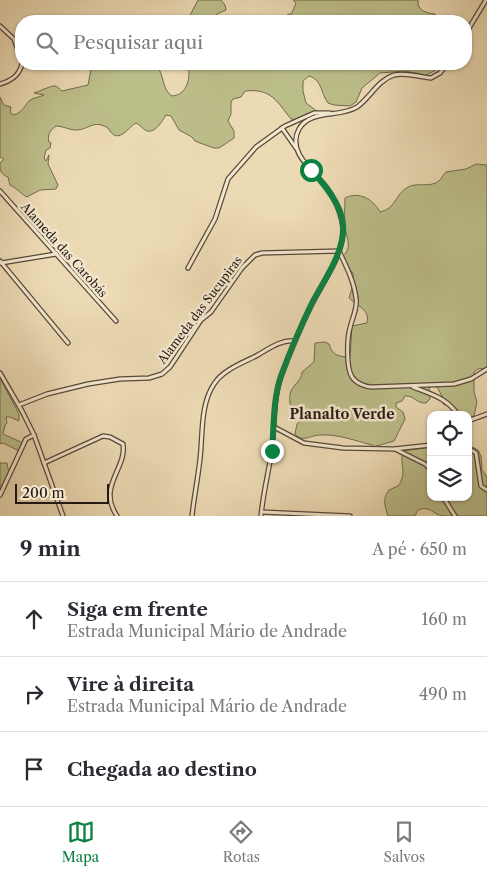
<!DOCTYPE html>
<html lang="pt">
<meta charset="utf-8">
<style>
body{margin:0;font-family:"Libre Caslon Text",serif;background:#f2f2f3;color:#2b2b33}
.controls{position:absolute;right:15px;bottom:15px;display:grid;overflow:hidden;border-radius:10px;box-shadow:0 1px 4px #0004}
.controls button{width:45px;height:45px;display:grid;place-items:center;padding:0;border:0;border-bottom:1px solid #e1e1e2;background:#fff;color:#2b2b33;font:25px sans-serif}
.scale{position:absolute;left:15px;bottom:12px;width:94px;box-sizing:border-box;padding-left:5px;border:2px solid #261812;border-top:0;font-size:14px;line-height:18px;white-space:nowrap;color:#261812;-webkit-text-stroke:4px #f3e7ce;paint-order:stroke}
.stop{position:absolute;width:15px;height:15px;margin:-11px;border:4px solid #0b8043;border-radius:50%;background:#fff}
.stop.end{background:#0b8043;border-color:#fff;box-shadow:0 1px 5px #0008}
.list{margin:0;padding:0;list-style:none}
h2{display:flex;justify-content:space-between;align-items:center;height:65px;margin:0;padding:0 20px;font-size:21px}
h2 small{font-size:16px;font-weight:400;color:#7c7c81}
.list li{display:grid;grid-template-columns:32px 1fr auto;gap:15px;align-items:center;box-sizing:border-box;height:75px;padding:0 20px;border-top:1px solid #e1e1e2}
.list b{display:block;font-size:19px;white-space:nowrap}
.list p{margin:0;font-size:16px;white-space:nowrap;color:#7c7c81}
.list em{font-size:16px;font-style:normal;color:#7c7c81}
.icon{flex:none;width:28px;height:28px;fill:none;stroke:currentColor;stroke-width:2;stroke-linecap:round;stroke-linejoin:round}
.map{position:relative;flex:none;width:487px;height:516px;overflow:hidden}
.search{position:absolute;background:#fff;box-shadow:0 1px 4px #0004;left:15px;right:15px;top:15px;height:55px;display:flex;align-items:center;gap:12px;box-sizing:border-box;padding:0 18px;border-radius:20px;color:#7c7c81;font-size:19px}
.sheet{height:290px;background:#fff}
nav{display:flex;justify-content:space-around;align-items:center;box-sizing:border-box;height:70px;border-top:1px solid #e1e1e2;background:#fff;font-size:14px;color:#7c7c81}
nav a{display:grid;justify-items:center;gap:2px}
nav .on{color:#0b8043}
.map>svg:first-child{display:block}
</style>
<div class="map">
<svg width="487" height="516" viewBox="0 0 487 516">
<rect width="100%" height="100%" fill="#ecdab4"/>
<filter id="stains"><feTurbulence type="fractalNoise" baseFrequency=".004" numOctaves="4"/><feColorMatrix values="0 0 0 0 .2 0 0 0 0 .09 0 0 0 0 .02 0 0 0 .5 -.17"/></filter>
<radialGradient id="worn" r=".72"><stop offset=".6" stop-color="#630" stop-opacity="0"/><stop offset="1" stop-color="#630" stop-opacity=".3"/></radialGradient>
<!-- green -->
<g fill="#bcbe8a" stroke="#716b4e">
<polygon points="198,0 221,0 225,5 226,10 217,14 212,21 187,21"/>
<path d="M293 0H418C417 10 425 13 435 14L438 21H282L287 15 292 13 296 3Z"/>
<path d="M92 64H155C165 73 161 89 172 96 188 95 191 76 188 64H440L436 70 426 75 405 71 380 73 362 88 356 102 350 106 334 105 328 103C321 94 322 79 309 76L303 81V91L306 103 318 112 316 116 302 120 291 119C277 102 272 88 245 91L241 97 233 99 231 102V114L228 121 234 131V138L219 148H214L200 143 195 141 192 137 179 130 171 116 166 115C162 121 156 133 147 131 142 129 141 125 136 123 127 128 118 146 108 128 93 119 89 130 76 130 69 130 63 126 56 126 50 130 47 135 49 142L51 143 50 148 46 150 44 158 46 161 49 155 48 164 58 185 56 189 40 190 27 197C22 195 18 189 10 185L8 177C0 174 0 170 0 163L4 159 0 157V97L4 105 11 107 10 113 14 115C22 112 24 107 29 101 32 98 40 97 44 95L34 93C38 92 52 85 55 86 58 86 59 89 62 91L88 85Z"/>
<path d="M476 164 487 165V368L478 369 474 372V392L477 402 474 416 468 418V415H459L450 407 443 404V398L437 387 431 386 429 389 430 399 426 403C417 404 414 395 405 396L402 401 396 403V407L403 412 405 419 394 441 373 447 372 445C356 441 338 434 321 435 310 435 303 443 295 434L297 424 305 417 304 412 294 408 290 404C290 400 289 395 291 391 294 384 302 380 302 372L314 362 315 343 325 342 329 344C332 355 340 358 350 356L352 326 367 323C370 309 358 307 349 298L353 285V273L349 269 343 256C353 247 346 237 345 226 344 217 345 207 345 198 359 191 373 199 380 212 396 209 395 194 408 187 417 182 430 188 439 181 441 179 443 175 446 172L466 169Z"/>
<polygon points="0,378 19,414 19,421 10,417 6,417 7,423 5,425 3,434 23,443 19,451 3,443 0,444"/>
<path d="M468 445 478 450 481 456 482 470 487 477V516C473 516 457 516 443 516 433 515 431 505 418 510L415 516H388C385 507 382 498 389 490L398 486C408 472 399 466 403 451L431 447V497H468Z"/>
<polygon points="0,463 7,463 8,469 10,470 0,491"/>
</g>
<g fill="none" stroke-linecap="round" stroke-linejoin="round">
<!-- minor casing -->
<g stroke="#58483a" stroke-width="5.5">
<g id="minor">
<polyline points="0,26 14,39 21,58"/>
<polyline points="466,33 486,0"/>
<path d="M0 84C11 81 19 76 22 64"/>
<polyline points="282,128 296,148"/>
<polyline points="0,191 116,321"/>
<polyline points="0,261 68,343"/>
<polyline points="1,263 56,254"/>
<polyline points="188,268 215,219 228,179 256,147 285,126 314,113 330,113"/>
<polyline points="0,373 22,411 34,435 63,516"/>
<path d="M413 387C431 394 447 398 458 415"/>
<path d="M19 405 47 394 88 384 120 379 149 378 162 374 170 367 201 320 211 312 242 268 255 255 262 253 339 251C346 266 354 281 356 298 358 308 352 318 350 328 347 338 346 368 352 377 356 383 365 387 372 387L454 384 471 379 487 369"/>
<polyline points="468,421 487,414"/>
<polyline points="274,427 304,443 343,448 394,449 431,445"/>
<polyline points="468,448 476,453 481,486 487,490"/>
<polyline points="395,449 425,464 431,470"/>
<path d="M44 463 103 436 110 437 123 444C127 469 97 486 117 516"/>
<polyline points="0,495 26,439 34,435"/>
<polyline points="443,497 455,516"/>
<polyline points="262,512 350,516"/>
<path d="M192 516C194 497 198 478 200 459 203 434 200 405 214 384 223 370 242 363 256 356 267 350 281 339 295 341"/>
<path d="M261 516C263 493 269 471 272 449 275 424 273 397 282 374 290 351 300 329 310 308 321 284 342 259 343 232 343 216 334 196 324 184 311 169 287 151 299 129 310 109 340 118 357 107 370 98 378 80 394 75 407 72 418 77 431 78L440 73 447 64"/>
</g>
</g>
<!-- minor -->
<use href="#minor" stroke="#f3e7ce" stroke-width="3"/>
</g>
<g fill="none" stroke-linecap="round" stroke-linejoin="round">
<!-- route -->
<path stroke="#0b8043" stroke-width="6" d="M272 451C274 426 273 399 281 376 290 352 300 328 311 305 323 281 345 253 343 225 342 205 324 184 311 170"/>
</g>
<g text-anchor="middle" stroke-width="5" stroke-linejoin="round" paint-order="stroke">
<!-- street labels -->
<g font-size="12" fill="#261812" stroke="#f3e7ce">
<text transform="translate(64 250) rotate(48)" y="4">Alameda das Carobás</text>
<text transform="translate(200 310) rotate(-53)" y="4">Alameda das Sucupiras</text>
</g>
<!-- neighbourhood labels -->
<g font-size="14" font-weight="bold" fill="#261812" stroke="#f3e7ce">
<text x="342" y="419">Planalto Verde</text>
</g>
</g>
<rect width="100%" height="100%" filter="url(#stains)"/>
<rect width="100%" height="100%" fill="url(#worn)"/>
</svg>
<div class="controls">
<button><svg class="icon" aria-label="locate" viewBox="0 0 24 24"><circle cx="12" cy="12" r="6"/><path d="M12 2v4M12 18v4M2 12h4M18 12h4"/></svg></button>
<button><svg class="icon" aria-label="layers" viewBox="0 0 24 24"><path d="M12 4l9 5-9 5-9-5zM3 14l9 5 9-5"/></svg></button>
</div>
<div class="scale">200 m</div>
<div class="stop" style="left:311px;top:170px"></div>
<div class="stop end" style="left:272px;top:451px"></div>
<div class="search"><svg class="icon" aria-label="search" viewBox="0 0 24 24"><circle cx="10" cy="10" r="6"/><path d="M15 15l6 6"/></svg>Pesquisar aqui</div>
</div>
<section class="sheet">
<h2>9 min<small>A pé · 650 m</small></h2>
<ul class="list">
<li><svg class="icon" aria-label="ahead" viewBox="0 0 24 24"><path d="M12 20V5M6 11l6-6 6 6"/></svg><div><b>Siga em frente</b><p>Estrada Municipal Mário de Andrade</p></div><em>160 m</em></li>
<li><svg class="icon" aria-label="right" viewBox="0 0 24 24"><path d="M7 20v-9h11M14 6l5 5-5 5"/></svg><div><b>Vire à direita</b><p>Estrada Municipal Mário de Andrade</p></div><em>490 m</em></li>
<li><svg class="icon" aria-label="arrive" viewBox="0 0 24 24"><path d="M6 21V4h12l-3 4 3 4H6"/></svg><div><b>Chegada ao destino</b></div></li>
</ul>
</section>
<nav>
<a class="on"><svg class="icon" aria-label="map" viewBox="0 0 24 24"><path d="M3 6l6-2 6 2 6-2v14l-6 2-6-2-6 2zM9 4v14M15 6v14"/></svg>Mapa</a>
<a><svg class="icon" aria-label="directions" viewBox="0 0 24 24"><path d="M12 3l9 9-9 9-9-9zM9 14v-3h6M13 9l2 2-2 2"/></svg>Rotas</a>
<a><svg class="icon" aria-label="saved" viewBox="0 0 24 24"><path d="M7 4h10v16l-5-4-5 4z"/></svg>Salvos</a>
</nav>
